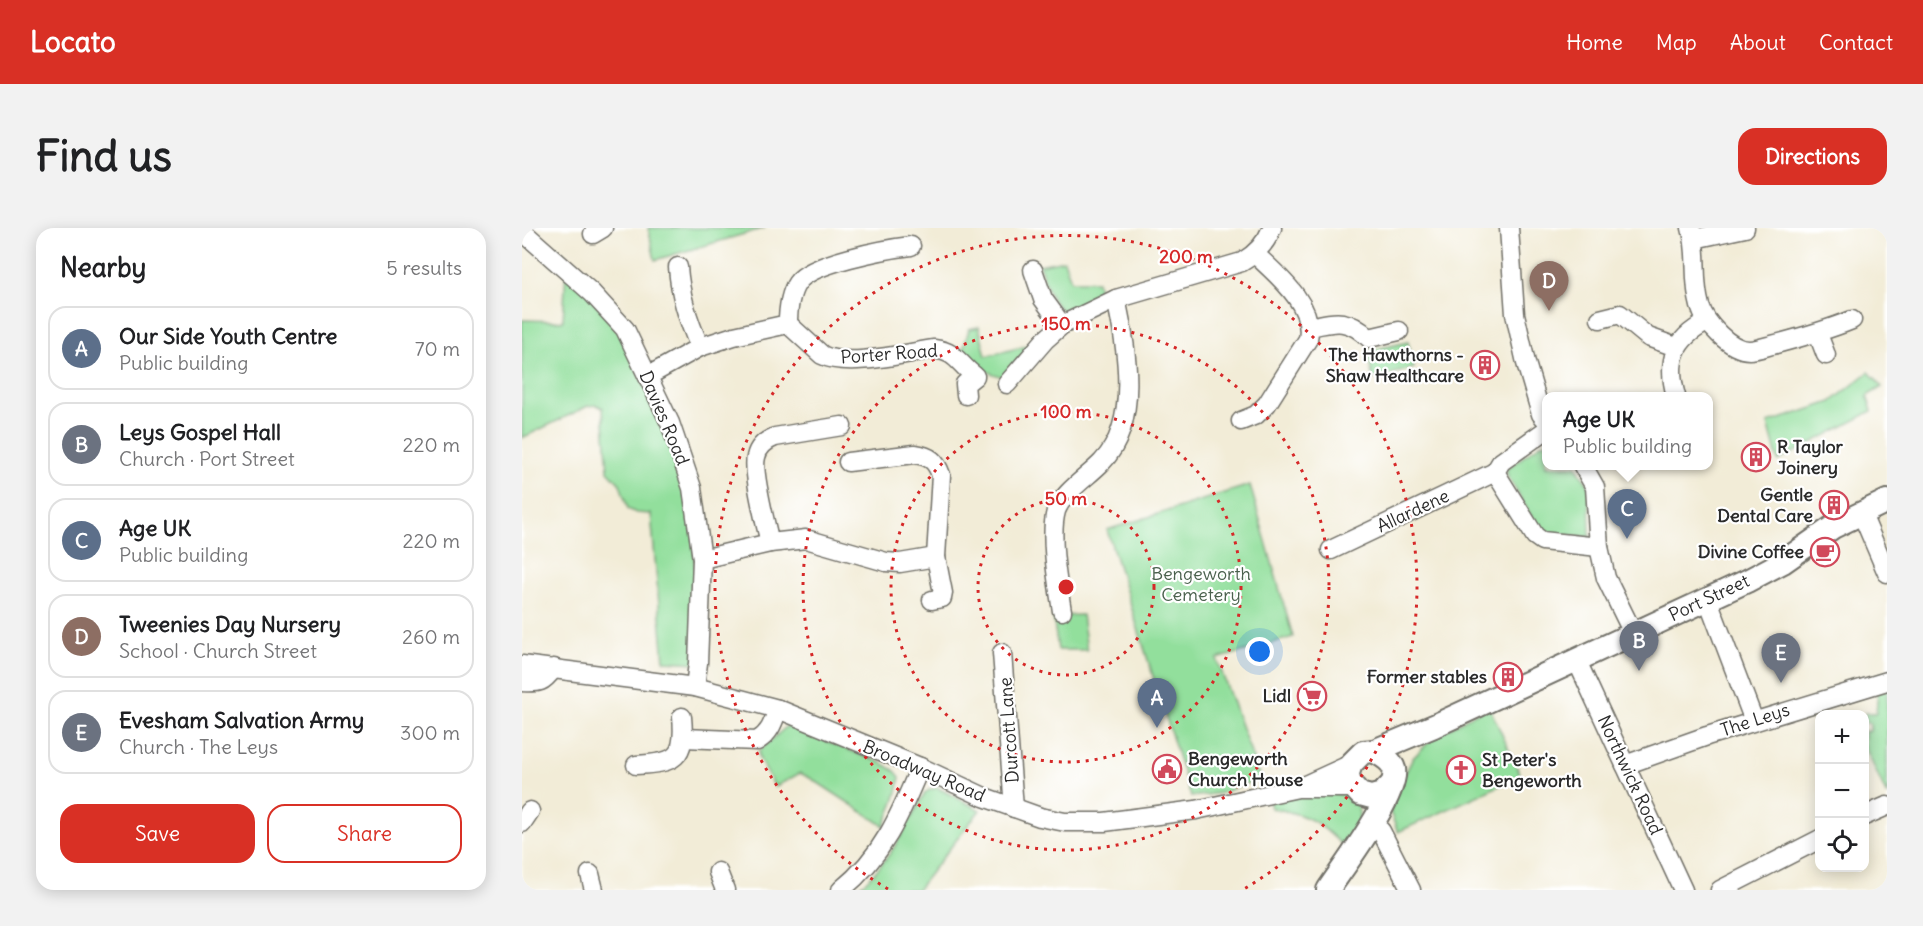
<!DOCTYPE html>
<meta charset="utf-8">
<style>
body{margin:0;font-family:Delius,sans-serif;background:#f2f2f2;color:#202124}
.controls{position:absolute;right:18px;bottom:18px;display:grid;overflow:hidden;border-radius:12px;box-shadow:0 3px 15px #0003}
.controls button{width:54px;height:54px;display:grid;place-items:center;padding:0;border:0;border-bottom:2px solid #e0e0e0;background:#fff;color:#202124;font:30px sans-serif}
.you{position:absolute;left:738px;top:424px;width:21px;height:21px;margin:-15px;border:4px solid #fff;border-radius:50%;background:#1a73e8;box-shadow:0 0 0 9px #1a73e833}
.badge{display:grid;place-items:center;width:39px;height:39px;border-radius:50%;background:#d93025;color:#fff;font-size:20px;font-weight:700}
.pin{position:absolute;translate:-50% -50px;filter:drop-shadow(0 2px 3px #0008)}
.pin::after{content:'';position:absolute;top:32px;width:21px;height:18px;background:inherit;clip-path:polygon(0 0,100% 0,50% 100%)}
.popup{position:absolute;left:1020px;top:164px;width:171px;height:78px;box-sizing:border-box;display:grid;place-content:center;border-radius:12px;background:#fff;filter:drop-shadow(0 2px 4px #0005);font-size:20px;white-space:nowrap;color:#757577}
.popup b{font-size:22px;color:#202124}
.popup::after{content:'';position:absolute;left:50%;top:100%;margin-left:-12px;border:12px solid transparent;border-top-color:#fff}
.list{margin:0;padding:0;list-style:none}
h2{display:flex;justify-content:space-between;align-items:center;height:78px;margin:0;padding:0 24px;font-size:26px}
h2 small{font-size:20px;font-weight:400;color:#757577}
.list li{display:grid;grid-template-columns:39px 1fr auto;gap:18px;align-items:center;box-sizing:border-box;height:84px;margin:0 12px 12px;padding:0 12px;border:2px solid #e0e0e0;border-radius:18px}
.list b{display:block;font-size:22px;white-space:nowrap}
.list p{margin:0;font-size:20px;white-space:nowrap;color:#757577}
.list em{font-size:20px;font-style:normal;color:#757577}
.actions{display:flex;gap:12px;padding:18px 24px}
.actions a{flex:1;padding:14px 0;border:2px solid #d93025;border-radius:18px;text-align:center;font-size:21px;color:#d93025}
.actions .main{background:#d93025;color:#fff}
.icon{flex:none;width:33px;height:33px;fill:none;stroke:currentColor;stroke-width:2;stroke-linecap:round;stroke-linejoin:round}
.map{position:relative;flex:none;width:1365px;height:662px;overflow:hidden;border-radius:18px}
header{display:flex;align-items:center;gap:36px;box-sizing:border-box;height:84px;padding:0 30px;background:#d93025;color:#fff}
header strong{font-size:28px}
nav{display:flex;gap:33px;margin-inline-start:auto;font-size:21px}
.intro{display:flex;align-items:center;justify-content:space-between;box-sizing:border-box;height:144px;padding:0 36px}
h1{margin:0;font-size:42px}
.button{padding:15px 27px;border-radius:18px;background:#d93025;color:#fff;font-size:21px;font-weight:700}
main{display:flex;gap:36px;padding:0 36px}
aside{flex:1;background:#fff;border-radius:18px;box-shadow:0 3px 15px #0003}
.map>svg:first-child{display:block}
</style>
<header>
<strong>Locato</strong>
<nav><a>Home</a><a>Map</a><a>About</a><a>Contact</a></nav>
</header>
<div class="intro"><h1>Find us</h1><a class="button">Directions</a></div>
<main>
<aside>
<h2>Nearby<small>5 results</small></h2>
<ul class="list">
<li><span class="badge" style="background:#5c6f8a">A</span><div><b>Our Side Youth Centre</b><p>Public building</p></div><em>70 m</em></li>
<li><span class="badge" style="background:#6b7280">B</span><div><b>Leys Gospel Hall</b><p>Church · Port Street</p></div><em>220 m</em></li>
<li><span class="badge" style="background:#5c6f8a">C</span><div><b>Age UK</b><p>Public building</p></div><em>220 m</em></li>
<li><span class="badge" style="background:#8d6e63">D</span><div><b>Tweenies Day Nursery</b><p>School · Church Street</p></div><em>260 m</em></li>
<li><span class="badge" style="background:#6b7280">E</span><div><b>Evesham Salvation Army</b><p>Church · The Leys</p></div><em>300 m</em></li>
</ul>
<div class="actions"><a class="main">Save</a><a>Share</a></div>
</aside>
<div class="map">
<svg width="1365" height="662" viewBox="0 0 1365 662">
<rect width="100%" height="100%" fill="#fff"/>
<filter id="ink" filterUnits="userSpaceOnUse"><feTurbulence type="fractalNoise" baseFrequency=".0167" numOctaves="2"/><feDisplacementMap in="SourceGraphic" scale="12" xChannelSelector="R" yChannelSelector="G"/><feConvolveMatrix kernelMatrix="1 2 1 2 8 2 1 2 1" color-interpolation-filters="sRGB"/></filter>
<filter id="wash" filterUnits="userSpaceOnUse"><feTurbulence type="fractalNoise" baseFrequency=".008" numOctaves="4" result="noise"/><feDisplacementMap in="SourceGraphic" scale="24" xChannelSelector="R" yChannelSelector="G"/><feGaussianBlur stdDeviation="1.35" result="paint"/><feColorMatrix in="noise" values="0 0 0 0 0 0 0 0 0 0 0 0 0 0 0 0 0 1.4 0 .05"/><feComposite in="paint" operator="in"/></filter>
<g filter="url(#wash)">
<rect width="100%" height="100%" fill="#f2ecd7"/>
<!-- green -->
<g fill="#92df9c" stroke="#5e8564" stroke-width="1.5">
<polygon points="126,0 243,0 133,32"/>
<path d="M542 32 549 53H575L579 71C570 75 559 82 549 84 530 87 523 51 517 37Z"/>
<polygon points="44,42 88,83 170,260 176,435 142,433 129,286 114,285 106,281 98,256 86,243 81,180 75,177 66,178 0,210 0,92 41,93"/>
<polygon points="457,99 464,128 512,116 480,149 449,138 441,122 447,101"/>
<polygon points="886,114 892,140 851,151 845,123"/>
<polygon points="1347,144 1360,159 1345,168 1350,183 1256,233 1246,195 1309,174"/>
<polygon points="1024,214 1024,238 1054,238 1067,258 1068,309 1019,305 985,247 985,241 1020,215"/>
<polygon points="728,257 771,409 695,431 738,550 700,565 669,569 585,302"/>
<polygon points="560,387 565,422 536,422 531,388"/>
<polygon points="1365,461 1365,568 1343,519 1343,503 1348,503 1348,495 1344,495 1343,485 1354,485 1356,463"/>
<polygon points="967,478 999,548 876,604 868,584 877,558 891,530 913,508"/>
<path d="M265 498 360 535 373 543 378 549C376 567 369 582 362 598L290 551 278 545 253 559 237 530V523Z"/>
<path d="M416 560 458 582 395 662H333C366 638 384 600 403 565L409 561Z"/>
<path d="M809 564 833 570C842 589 835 604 824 621 796 593 788 587 749 580L747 572Z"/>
</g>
</g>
<g filter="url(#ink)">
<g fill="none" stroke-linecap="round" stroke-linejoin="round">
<!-- minor casing -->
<g stroke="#716f67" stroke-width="21">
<g id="minor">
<polyline points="987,0 993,86 1004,135 1019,186 1024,192"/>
<path d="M1169 0C1177 26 1170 50 1178 78 1183 95 1208 122 1227 122 1234 122 1243 119 1250 117 1277 110 1303 103 1330 92"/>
<polyline points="0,3 70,65 103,101 148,195 170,260 180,331 176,435 173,459"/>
<polyline points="71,6 81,0"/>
<polyline points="1172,11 1223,0"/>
<path d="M156 39C158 67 166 93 178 119"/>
<polyline points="511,42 521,71 540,97"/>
<polyline points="1078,91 1098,86 1126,109 1154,119"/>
<path d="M266 96C266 83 267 67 275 55 288 35 364 21 389 18"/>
<path d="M788 99C815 93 826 90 847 110L877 103"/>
<polyline points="1296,106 1304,127"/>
<path d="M126 148 178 119 212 108 266 96 300 127C325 140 384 125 412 121 436 124 436 136 453 148L443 156 444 167"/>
<path d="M485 156 523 112 540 97 594 71 720 34C734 26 744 15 750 0"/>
<path d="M1154 168C1144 133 1152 111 1185 94"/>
<path d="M719 193 734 187 745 176 786 111C793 77 755 47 733 26"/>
<polyline points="1024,202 979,234 973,244 1013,308 1020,313 1077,319 1073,259 1061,238"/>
<path d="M326 234 393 226C408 228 414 233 419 247L414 329 421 365 420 370 410 372"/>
<polyline points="1339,284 1365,345"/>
<path d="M248 315C244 298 230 243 234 229 236 219 243 213 253 209L320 198"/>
<polyline points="1077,319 1084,350 1111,405"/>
<polyline points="809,322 973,244"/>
<polyline points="180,331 248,315 284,311 364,334 378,335 414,329"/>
<polyline points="1186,372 1232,493"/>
<path d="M540 383C536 357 527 308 534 283 540 265 567 248 580 234 618 195 605 119 594 71"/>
<polyline points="480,425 492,580"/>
<polyline points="1055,433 1161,662"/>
<polyline points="0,437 173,459 256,481 398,539 462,569 518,589 543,594 582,594 674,582 776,560 831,560"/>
<path d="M0 454C18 455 21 455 32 440"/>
<path d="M162 510 235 513C248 505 251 495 256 481"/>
<path d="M114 537C153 535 164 531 160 489"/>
<polyline points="1103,537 1185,508 1365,453"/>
<polyline points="781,558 829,536"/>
<polyline points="1342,588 1365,578"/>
<polyline points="0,595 8,583"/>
<polyline points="848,600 859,603 889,662"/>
<polyline points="196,644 203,662"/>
<polyline points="68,646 72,662"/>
<path d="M319 662C361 628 378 587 398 539"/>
<polyline points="1198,662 1298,611"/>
</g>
</g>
<!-- major casing -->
<g stroke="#716f67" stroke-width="26">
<g id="major">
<polyline points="868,558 860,566 849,569 838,566 827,554 826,545 829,536 841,524 852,523 912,498 1225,353 1261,334 1311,299 1365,273"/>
<path d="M806 662C821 639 877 566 872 541 869 531 860 528 852 523"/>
</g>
</g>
<!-- minor -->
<use href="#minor" stroke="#fff" stroke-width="18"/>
<!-- major -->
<use href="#major" stroke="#fff" stroke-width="22"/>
</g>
</g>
<!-- distance rings -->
<g fill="none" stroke="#d62828" stroke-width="3" stroke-dasharray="3 6">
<circle cx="544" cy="359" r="88"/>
<circle cx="544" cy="359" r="175"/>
<circle cx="544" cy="359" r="263"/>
<path d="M366 661A351 351 0 1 1 722 661"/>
</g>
<!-- icons -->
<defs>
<g id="building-ring" transform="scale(1.5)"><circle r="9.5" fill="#fff" stroke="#d1495b" stroke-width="1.5"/><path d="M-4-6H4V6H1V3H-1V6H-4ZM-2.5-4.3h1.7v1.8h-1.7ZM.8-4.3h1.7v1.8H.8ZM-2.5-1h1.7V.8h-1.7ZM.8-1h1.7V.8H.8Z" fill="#d1495b"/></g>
<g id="cafe-ring" transform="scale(1.5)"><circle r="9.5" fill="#fff" stroke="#d1495b" stroke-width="1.5"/><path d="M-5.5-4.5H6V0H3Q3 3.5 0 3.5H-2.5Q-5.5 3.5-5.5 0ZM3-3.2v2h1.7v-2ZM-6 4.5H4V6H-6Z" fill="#d1495b"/></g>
<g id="supermarket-ring" transform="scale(1.5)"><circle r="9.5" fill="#fff" stroke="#d1495b" stroke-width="1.5"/><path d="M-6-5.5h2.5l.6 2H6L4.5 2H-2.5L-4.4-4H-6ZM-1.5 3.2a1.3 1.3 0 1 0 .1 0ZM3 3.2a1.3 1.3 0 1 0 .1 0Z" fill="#d1495b"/></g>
<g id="civic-ring" transform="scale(1.5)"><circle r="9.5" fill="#fff" stroke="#d1495b" stroke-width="1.5"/><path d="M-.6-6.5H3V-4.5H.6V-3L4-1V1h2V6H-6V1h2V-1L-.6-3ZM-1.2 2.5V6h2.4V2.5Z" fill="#d1495b"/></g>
<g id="church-ring" transform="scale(1.5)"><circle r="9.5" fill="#fff" stroke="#d1495b" stroke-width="1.5"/><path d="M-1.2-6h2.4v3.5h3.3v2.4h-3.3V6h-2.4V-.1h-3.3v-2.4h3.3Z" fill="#d1495b"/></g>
</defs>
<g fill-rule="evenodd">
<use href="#building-ring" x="963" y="137"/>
<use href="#building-ring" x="1234" y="229"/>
<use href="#building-ring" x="1312" y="277"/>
<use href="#cafe-ring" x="1303" y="324"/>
<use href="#building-ring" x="986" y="449"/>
<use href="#supermarket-ring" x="790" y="468"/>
<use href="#civic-ring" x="645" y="541"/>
<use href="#church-ring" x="939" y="542"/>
</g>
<g text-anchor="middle" stroke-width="4.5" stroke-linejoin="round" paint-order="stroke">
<!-- street labels -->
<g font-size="18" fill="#2b2b2b" stroke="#fff">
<text transform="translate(367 126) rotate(-4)" y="6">Porter Road</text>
<text transform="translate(142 190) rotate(67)" y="6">Davies Road</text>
<text transform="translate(891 283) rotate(-25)" y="6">Allardene</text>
<text transform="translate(1187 370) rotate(-25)" y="6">Port Street</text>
<text transform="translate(1233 492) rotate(-18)" y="6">The Leys</text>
<text transform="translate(487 502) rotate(-94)" y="6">Durcott Lane</text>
<text transform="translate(402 543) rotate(23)" y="6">Broadway Road</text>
<text transform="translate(1108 547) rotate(65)" y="6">Northwick Road</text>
</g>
<!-- poi labels -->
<g font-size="18" font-weight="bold" fill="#2b2b2b" stroke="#fff" text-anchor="end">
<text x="942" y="133">The Hawthorns -<tspan x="942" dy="21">Shaw Healthcare</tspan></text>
<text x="1255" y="225" text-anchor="start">R Taylor<tspan x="1255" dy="21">Joinery</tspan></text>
<text x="1291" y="273">Gentle<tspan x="1291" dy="21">Dental Care</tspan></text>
<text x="1282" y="330">Divine Coffee</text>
<text x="965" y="455">Former stables</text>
<text x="769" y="474">Lidl</text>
<text x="666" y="537" text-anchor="start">Bengeworth<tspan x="666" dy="21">Church House</tspan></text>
<text x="960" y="538" text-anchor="start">St Peter's<tspan x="960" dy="21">Bengeworth</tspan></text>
</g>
<!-- park labels -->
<g font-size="18" fill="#4a614d" stroke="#fff">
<text x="679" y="352">Bengeworth<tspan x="679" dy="21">Cemetery</tspan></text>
</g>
</g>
<circle cx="544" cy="359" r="9" fill="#d62828" stroke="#fff" stroke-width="3"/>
<g font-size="18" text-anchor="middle" font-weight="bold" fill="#d62828" stroke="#fff" stroke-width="4.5" stroke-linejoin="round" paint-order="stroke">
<text x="664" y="35">200 m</text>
<text x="544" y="102">150 m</text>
<text x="544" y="190">100 m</text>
<text x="544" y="277">50 m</text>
</g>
</svg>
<div class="controls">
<button>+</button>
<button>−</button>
<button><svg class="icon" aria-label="locate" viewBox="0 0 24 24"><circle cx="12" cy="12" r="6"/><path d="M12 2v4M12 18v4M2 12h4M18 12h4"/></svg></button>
</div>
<div class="you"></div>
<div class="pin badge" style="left:635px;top:500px;background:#5c6f8a">A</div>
<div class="pin badge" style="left:1117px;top:443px;background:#6b7280">B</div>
<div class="pin badge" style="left:1105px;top:311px;background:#5c6f8a">C</div>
<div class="popup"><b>Age UK</b>Public building</div>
<div class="pin badge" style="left:1027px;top:83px;background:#8d6e63">D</div>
<div class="pin badge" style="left:1259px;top:455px;background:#6b7280">E</div>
</div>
</main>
